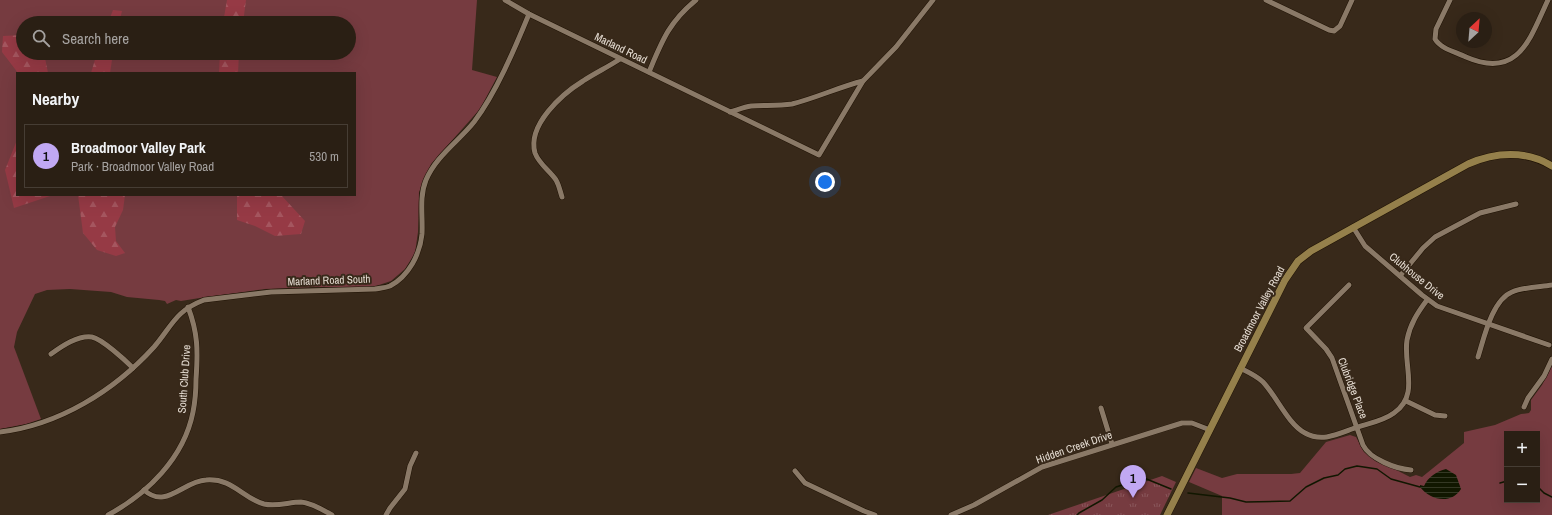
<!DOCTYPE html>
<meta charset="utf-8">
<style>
body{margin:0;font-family:"Archivo Narrow",sans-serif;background:#32271d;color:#f1f3f6}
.controls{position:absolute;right:12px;bottom:12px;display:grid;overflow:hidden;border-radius:0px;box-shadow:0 4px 16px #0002}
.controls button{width:36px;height:36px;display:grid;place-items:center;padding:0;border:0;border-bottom:1px solid #463d34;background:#2a1f14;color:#f1f3f6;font:20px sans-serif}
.compass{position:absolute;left:1456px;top:12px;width:36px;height:36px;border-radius:50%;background:#2a1f14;box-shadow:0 4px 16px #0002;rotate:26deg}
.you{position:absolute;left:825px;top:182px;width:14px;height:14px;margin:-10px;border:3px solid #fff;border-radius:50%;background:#1a73e8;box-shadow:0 0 0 6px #1a73e833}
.badge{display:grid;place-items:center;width:26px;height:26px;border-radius:50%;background:#c1a8f3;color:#111;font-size:13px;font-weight:700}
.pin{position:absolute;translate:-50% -33px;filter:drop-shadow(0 1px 2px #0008)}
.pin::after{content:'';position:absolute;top:21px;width:14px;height:12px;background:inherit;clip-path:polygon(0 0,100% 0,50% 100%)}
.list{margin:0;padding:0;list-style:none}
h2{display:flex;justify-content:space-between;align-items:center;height:52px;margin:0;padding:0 16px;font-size:17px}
h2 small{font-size:13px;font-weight:400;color:#a5a2a0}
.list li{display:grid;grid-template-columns:26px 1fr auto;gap:12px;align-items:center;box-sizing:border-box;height:64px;margin:0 8px 8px;padding:0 8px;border:1px solid #463d34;border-radius:0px}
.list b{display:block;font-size:15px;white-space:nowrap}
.list p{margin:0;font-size:13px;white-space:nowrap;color:#a5a2a0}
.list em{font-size:13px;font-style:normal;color:#a5a2a0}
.icon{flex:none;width:22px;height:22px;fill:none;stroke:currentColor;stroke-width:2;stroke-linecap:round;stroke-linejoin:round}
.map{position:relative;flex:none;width:1552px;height:515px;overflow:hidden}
.search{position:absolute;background:#2a1f14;box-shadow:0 4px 16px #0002;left:16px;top:16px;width:340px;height:44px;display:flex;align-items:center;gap:10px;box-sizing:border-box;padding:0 14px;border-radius:22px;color:#a5a2a0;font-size:15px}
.panel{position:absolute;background:#2a1f14;box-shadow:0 4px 16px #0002;left:16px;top:72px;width:340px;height:124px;border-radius:0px}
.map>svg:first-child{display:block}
</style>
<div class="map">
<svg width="1552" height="515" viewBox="0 0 1552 515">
<defs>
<pattern id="forest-firs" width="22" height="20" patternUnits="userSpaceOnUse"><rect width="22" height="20" fill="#963a45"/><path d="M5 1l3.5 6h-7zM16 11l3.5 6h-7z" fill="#a5565f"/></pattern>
<pattern id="park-tufts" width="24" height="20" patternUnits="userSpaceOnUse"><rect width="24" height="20" fill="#763b40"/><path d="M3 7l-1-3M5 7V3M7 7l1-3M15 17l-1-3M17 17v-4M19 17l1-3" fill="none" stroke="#89575b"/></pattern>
<pattern id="water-rules" width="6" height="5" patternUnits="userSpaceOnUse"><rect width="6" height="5" fill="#111700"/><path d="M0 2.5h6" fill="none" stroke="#343824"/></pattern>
</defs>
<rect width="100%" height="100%" fill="#38291a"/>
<!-- grass -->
<g fill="#763b40" fill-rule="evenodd">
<path d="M0 0H477L472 70 497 77 480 109 431 164 419 192 418 232 415 253 405 269 391 281 376 286 366 287H312L265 289 206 297 181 301 176 300 167 304 165 301 159 300 127 297 111 292 70 289 47 290 35 294 17 332 14 347 41 419 26 424 0 429ZM23 23H349V53H23ZM17 73H355V195H17Z"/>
<path d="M1552 366V515H1222V496L1189 482 1196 468 1222 478 1237 474H1291L1300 473 1326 442 1350 435 1356 437 1364 452 1369 456 1410 477 1416 475 1422 477 1464 443V432L1495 425 1521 414 1529 413 1531 410V400L1542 385ZM1507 434H1537V500H1507Z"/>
</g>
<!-- forest -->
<g fill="url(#forest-firs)">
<polygon points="227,0 246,0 243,23 223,23"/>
<polygon points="113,10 122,11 119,23 108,23"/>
<polygon points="23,35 23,53 44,53 48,73 18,73 2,52 3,36"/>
<polygon points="97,53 113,53 110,73 91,73"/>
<polygon points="220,53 239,53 238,73 219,73"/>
<polygon points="17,140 17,195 53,195 14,208 5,170"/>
<polygon points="78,195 125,195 123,210 115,227 116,241 125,253 116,256 97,250 83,233"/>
<polygon points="237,195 281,195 305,221 301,234 275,236 255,226 237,220"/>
</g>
<!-- park -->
<polygon fill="url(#park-tufts)" points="1162,476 1176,482 1160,515 1048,515"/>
<!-- water -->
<path fill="url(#water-rules)" d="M1446 469 1456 475 1461 489C1451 505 1430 500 1420 487V485L1424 486C1428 477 1437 471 1446 469Z"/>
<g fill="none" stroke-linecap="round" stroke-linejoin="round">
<!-- stream -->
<g stroke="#111700" stroke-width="1.5">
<polyline points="1500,483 1507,481"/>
<polyline points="1537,486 1544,493 1552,497"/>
<polyline points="1188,493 1230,498 1246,502 1290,501 1306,487 1324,478 1338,475 1345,469 1357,466 1377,469 1391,479 1420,487"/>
<polyline points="1077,515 1079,513 1102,500 1116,487 1144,478 1171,489"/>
</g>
<!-- street casing -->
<g stroke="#1f1204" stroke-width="6">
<g id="street">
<polyline points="505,0 529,14 819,155 863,81 896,47 933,0"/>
<polyline points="1266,0 1329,30 1334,31 1340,26 1352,0"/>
<path d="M1450 0 1436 29 1435 39C1441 49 1456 52 1466 57 1519 80 1530 38 1548 0"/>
<path d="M649 72C662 41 669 22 696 0"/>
<path d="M730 112C737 110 744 107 751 106 764 105 778 106 792 104 816 98 839 87 863 81"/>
<path d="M562 197C560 191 559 185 556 180 550 171 539 164 535 153 527 125 562 94 583 81 595 73 608 67 620 59"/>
<polyline points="1353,227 1365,246 1422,295 1437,306 1549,345"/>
<polyline points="1400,276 1423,248 1435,237 1480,213 1516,204"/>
<path d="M1349 285 1306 328 1326 349 1332 358 1363 445C1370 459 1396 469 1411 470"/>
<path d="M51 354C62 346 78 335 92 337 102 339 125 360 133 368"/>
<path d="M1478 357C1484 338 1492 300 1512 292 1524 287 1539 287 1552 285"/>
<path d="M1240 368C1248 372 1257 376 1263 382 1277 397 1288 424 1305 433 1321 442 1336 435 1352 429 1365 424 1382 422 1394 413 1420 395 1403 366 1407 340 1410 324 1418 312 1427 300"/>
<polyline points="1406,401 1435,415 1445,416"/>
<polyline points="1524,407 1528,398 1544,376 1552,359"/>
<polyline points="1101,408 1112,444"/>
<path d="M0 432C59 425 114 391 154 347 172 326 175 311 204 300L271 292 375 289C380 288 385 288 390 286 409 276 420 254 422 234 423 216 419 197 426 180 436 156 459 141 474 122 496 93 515 48 529 14"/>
<polyline points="795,471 805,483 864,511 875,515"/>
<path d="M144 490C166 510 183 481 206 480 233 478 242 498 264 504 277 507 289 502 301 502 312 503 323 510 332 515"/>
<path d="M108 515C147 494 184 458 193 412 195 402 196 390 196 379 198 351 198 333 188 307"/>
<polyline points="386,515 390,508 405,489 410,466 416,453"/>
<polyline points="951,515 974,505 1042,467 1182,423 1192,423 1210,430"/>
</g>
</g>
<!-- secondary casing -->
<g stroke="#1f1204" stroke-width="8">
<path id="secondary" d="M1167 515 1285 280 1298 261 1311 251 1468 164C1495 152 1526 150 1552 166"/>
</g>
<!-- street -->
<use href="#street" stroke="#8a7967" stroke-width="5"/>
<!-- secondary -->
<use href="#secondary" stroke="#95804b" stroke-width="7"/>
</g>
<g text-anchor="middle" stroke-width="4" stroke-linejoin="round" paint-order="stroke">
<!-- street labels -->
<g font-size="11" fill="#e5dcd2" stroke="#38291a">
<text transform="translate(621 48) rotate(26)" y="4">Marland Road</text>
<text transform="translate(1417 276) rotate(39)" y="4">Clubhouse Drive</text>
<text transform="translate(329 280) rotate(-2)" y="4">Marland Road South</text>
<text transform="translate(1259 309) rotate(-62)" y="4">Broadmoor Valley Road</text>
<text transform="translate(184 379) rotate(-86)" y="4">South Club Drive</text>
<text transform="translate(1353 388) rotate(69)" y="4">Clubridge Place</text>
<text transform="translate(1074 447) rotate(-19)" y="4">Hidden Creek Drive</text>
</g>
</g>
</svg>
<div class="controls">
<button>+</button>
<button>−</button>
</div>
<svg class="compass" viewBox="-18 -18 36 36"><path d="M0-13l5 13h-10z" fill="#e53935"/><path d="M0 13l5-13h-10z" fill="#a5a2a0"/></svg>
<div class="you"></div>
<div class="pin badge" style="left:1133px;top:498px">1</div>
<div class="search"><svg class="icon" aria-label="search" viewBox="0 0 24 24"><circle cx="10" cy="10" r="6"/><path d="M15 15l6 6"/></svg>Search here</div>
<section class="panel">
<h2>Nearby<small></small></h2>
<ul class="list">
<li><span class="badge">1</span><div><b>Broadmoor Valley Park</b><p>Park · Broadmoor Valley Road</p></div><em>530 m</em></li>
</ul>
</section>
</div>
